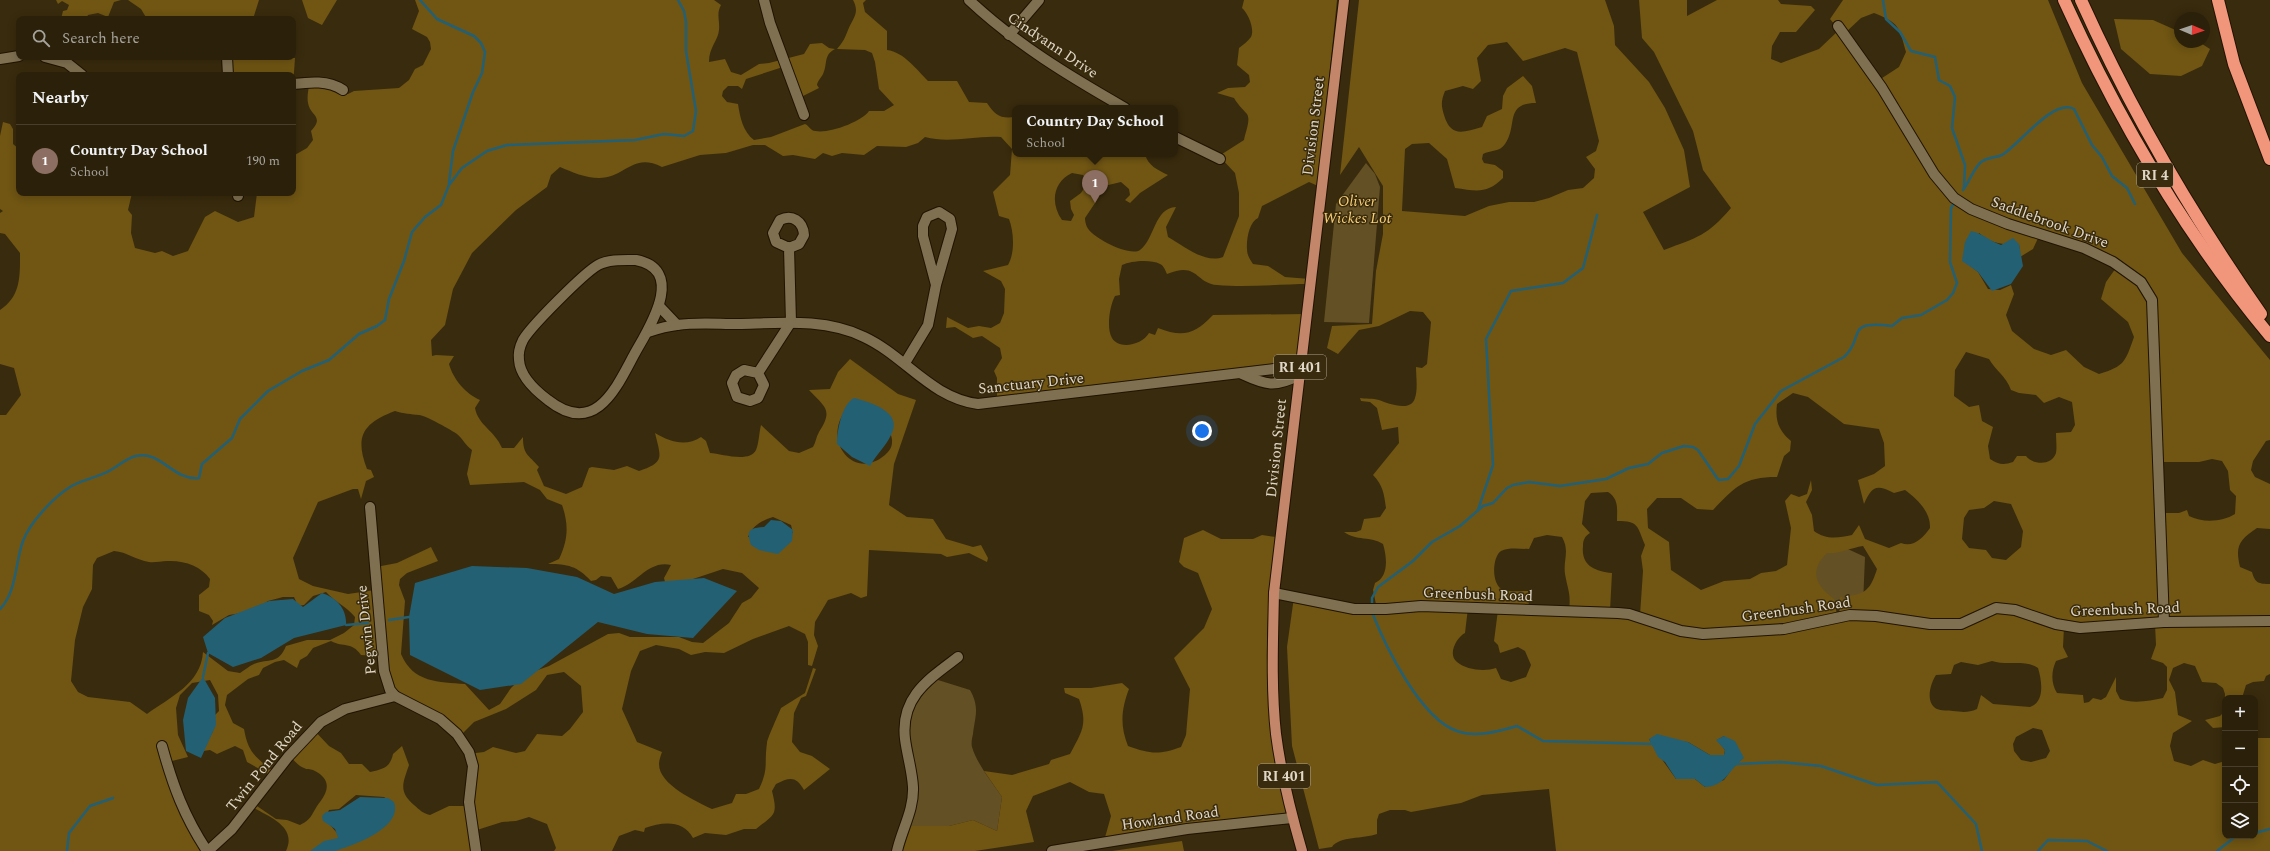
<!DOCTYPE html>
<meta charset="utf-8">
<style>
body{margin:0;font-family:Spectral,serif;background:#372d18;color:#f1f3f6}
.controls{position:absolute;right:12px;bottom:12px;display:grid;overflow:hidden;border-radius:8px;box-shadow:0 2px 10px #0003}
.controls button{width:36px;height:36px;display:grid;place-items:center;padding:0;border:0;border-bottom:1px solid #473e2b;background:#2b200a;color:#f1f3f6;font:20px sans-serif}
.compass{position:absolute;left:2174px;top:12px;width:36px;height:36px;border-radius:50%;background:#2b200a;box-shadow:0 2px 10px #0003;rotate:92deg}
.you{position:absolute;left:1202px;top:431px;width:14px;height:14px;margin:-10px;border:3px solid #fff;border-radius:50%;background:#1a73e8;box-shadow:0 0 0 6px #1a73e833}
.badge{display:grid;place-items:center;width:26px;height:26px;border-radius:50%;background:#d93025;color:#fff;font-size:13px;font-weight:700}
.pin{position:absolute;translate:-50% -33px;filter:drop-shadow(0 1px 2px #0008)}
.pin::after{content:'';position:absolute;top:21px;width:14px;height:12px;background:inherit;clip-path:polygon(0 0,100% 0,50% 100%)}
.popup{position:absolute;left:1012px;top:105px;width:166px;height:52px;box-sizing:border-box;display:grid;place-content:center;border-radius:8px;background:#2b200a;filter:drop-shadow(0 1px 3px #0005);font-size:13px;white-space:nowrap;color:#a6a39c}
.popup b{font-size:15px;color:#f1f3f6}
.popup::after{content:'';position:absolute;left:50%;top:100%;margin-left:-8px;border:8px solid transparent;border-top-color:#2b200a}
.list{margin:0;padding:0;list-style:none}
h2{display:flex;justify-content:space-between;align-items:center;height:52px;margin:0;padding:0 16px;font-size:17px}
h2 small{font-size:13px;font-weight:400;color:#a6a39c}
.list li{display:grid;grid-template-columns:26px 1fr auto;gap:12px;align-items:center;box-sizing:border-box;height:72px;padding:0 16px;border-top:1px solid #473e2b}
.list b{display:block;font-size:15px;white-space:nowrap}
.list p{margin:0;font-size:13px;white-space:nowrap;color:#a6a39c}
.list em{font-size:13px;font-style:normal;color:#a6a39c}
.icon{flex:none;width:22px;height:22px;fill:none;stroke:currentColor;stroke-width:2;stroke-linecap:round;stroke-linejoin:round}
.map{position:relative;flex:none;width:2270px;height:851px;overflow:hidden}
.search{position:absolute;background:#2b200a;box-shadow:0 2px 10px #0003;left:16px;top:16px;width:280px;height:44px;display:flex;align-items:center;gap:10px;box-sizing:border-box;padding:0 14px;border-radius:8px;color:#a6a39c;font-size:15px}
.panel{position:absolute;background:#2b200a;box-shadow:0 2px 10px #0003;left:16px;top:72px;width:280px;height:124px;border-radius:8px}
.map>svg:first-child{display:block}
</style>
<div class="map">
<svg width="2270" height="851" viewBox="0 0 2270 851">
<rect width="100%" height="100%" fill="#392b0d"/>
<!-- green -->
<g fill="#645025">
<polygon points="1366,163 1375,174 1380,187 1369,323 1324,322 1336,204"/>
<polygon points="1822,537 1865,557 1863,604 1809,605"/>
<path d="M938 680 970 690C980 708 975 716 973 734 972 738 971 744 972 747 977 764 992 782 1002 797L997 831 973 820 949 826H909V720C912 704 923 685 938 680Z"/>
</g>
<!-- forest -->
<g fill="#705513" fill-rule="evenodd">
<polygon points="56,0 121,0 114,2 108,17 98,13 88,15 86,19 61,19 63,11 67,10 69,5 62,1 58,4"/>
<polygon points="128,0 259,0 253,19 194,19 184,16 177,19 147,19 141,9"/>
<polygon points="302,0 337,0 322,25 308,18"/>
<path d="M415 0H714L721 5C716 14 720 20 719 30 718 41 709 47 709 62L725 59 731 72 741 75 759 64 769 63 804 54 810 44 822 43 829 48 835 49C823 55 828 64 823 74 821 78 818 80 817 85L819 88 801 97 786 66 746 79 742 89 738 86H728L723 91 722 96 727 102 738 104C740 117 743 132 754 140L771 137 805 124C808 125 809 128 812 130 824 136 862 122 869 111H884L894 105 879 89 875 62 872 53 865 50 837 49C843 42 845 38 848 30 853 18 860 13 853 0H866L863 3 865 12 887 31V50C904 52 917 70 928 81H957L969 102 987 103C995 115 1000 119 1015 117V154H1145C1148 166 1158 170 1168 175L1140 193 1130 203 1125 200 1130 195 1129 189 1121 182 1100 187 1099 197 1085 218C1085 221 1086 225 1087 227 1092 238 1130 257 1140 250 1155 239 1154 208 1176 207L1166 227 1168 237C1184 246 1205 264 1223 257L1239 216V193L1235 173 1219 156 1244 140C1245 133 1251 120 1247 114 1242 108 1238 105 1234 98L1217 93 1228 88 1245 87 1250 82 1249 75 1237 65 1239 48C1243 45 1248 41 1251 37 1255 29 1248 13 1242 8L1244 0H1337L1318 186 1309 182 1262 206 1258 218C1248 222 1245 246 1248 255 1249 258 1251 261 1253 264L1268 266 1285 277 1310 279V284C1279 284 1247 288 1217 285 1195 283 1198 261 1167 274 1165 270 1164 266 1160 264 1150 259 1131 261 1122 265L1119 279 1120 295 1115 296C1110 305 1106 328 1112 338 1119 350 1142 345 1149 333L1155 335 1158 328C1183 338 1195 334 1213 315L1306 314 1300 369 997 399V378L994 371 1002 358 1000 348 982 336 973 338 955 327 946 328 947 317 968 328 979 326 991 328 1000 323 1004 313 1005 289 1001 281 983 271 1008 265C1015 253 1014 232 1009 219L999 216 993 192 1010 175 1012 149 1001 137C976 135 950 144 925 137L918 143 906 147 877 146 864 155 842 153 832 156 823 153 815 159 793 155 783 156 765 145H753L726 153 700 155 662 167C632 152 626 178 599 178 585 178 572 172 560 167L551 175 547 187 516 210 472 253 453 289 445 325 431 340 432 356 436 355 454 356 449 364C453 379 466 394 480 400L475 408C478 425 495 431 502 448H514L523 437C523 455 528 454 539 467L537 470 544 486 566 494 582 487 589 468 592 467 614 470 627 466 639 471C665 462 661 458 655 433 670 442 686 447 701 437L706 441 710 453C722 454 750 463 756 450 759 443 759 433 761 425L789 451 799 453 813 447C816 442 816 437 819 432 833 410 826 408 809 390L830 389 838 372 850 359 898 394 916 400 894 464 889 505 907 517 933 519 946 539 973 547 981 545 988 558 987 562 969 553 947 557 941 554 869 550 867 596 861 598 851 593 828 600 815 622 814 635 818 646 812 666 808 665V642L805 634 789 626 753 639 724 653 705 652 691 655 679 649 656 645 640 651 631 671 622 709 637 742 662 752C661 755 659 760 659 764 659 785 696 801 712 809L732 803 736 794H746L759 789C769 768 764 764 767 743 767 739 779 713 781 708L805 693 813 668 816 669 806 696 801 698 794 713 792 742 800 752 812 756 830 769 804 790C796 776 790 777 776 784L772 791C778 815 775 814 756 829H744L726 835 705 833 693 838C683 819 662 822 645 828L644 832 635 830 619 836 612 851H554L556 848 547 824 529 817 516 821 502 822 477 830 474 851H286C298 825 266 816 249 805L251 802 276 819 287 820 300 825C313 819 312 812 320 802 330 789 330 778 313 770 310 769 307 770 304 768 298 766 292 758 288 754L312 728 329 746 341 753 349 764H362L370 772C383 769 390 768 393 754L402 746 409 765C403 783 398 791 414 805 420 810 422 813 430 815L449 806H467V754L484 752 493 747 516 753 525 751 537 734 562 736 570 729 583 712 581 686 564 672 547 675 536 690 506 709 474 722 458 738 430 713 389 699 379 656 361 655C351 641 344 648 331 641L313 648 307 656 300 660 297 668 284 660 275 662 263 668 259 675 248 679 227 695 225 705 233 723 244 729C248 752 255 757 273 771L270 775 247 762 243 750 235 746 217 754 210 750 203 751 213 731 214 716 219 711 218 695 210 680 192 683 180 695 176 708 178 735 188 757 168 762 207 851H0V415H6L21 395 14 368 0 364V310C21 296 20 276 20 253L5 234 0 233V213L3 211 0 209V136L3 122 10 124 13 129V144L19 149V193H132L128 210 132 215 131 233 135 248 155 253 162 251 173 256 188 251 205 217 215 211 238 222 254 217 257 193H293V156L307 148 313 140 311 131C325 116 310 116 308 103 307 98 308 91 309 86L334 87 348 94 354 91 399 88 409 80 415 69 423 65 431 49 430 42 427 37 412 29 419 11ZM1072 173 1083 175 1088 182 1081 193 1070 201 1071 209 1074 215 1071 221 1062 220C1050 203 1053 182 1072 173ZM846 410 882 416C885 423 893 435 892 442 892 448 889 451 885 455 853 482 822 440 846 410ZM395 411C404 414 411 414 419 415 425 415 453 431 457 434 463 439 466 446 472 450L467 474 470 485 524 482 540 490 547 499 562 505C569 525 568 540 559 559L548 564C568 564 577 566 591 581L596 580 601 576 611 577 618 589C637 584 648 560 671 565L664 578 665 582H684L723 569 742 573 759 588 751 598 742 603 729 623 703 643 692 642 679 637H630L619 633 608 634 549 666 524 675 511 688 500 704 489 710 465 684C439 682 413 683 401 654L405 601 399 585 400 579 407 573 438 561 431 547 397 563 376 567 375 590 348 594 313 586 299 579 293 558 318 502 353 489H358L361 499 366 481 374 477 371 470 367 469C354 435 364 423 395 411ZM773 517 791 525 793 533 748 537C753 525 761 521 773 517ZM114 551C127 552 136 560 149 562 154 563 161 561 167 561 184 560 201 566 210 579L209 587 199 595V611L209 615 213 621 212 625 229 615 254 611 268 601 283 597H294L298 606 304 605 313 596 326 592C335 602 347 607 355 617L354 625 344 633 330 640H307L286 646C278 665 269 658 254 664 249 666 245 670 240 673L228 671 203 652C201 684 170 697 147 714L130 702 88 697 78 692 71 681 75 640 83 607 92 589 93 565 97 558ZM356 795 384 797 387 799 337 833 325 819 329 810 339 809Z"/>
<path d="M1359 0H1605L1614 26 1615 45 1649 82 1665 108 1684 150 1690 187 1643 212 1664 250C1698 237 1707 236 1731 208L1703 170 1693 131 1654 52 1642 38 1639 0H1687V16L1717 0H1778L1781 4 1811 6 1815 10 1796 32H1780L1772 46 1771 59 1781 63 1819 49 1839 30 1830 19 1843 0H2048L2082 83 2182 253 2270 360V440L2266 441 2253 461 2251 470 2255 477 2270 484V529L2257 528C2239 540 2235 546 2240 567L2252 572C2255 583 2259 584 2270 584V674L2266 676 2264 681 2253 682 2246 685 2242 698H2225V727L2213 728 2205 720 2220 716 2224 712 2225 694 2223 688 2216 683 2202 682 2195 666 2184 663 2173 668 2169 680 2175 692 2178 715 2192 721 2173 733 2170 746 2174 761 2191 766 2203 760 2215 764 2225 761V836H2255V738H2270V851H1556L1549 789 1482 795 1461 803 1411 812 1405 810H1390L1379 814 1377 820V834C1364 839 1339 836 1332 847L1319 849 1292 746 1287 647 1294 597 1377 609 1373 590 1375 583C1389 577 1387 557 1383 544 1371 536 1356 541 1344 532H1356L1361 530 1364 519 1380 517 1386 508C1384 494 1383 485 1373 475L1399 443 1398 427 1382 430 1377 408 1370 402 1361 401 1360 398C1365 399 1373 398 1379 400 1387 403 1411 413 1415 398 1418 389 1416 376 1416 367L1422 368 1427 364 1431 322 1423 312 1410 311 1379 326 1359 330 1338 354 1327 348 1332 326 1372 324 1376 271 1383 234V186L1359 147 1340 175ZM1874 13C1899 23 1899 26 1906 52L1899 67 1879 80 1845 33 1861 18ZM1507 42 1523 61 1565 48 1577 52 1599 141 1596 151 1586 157 1595 169 1594 178 1583 188 1568 190 1549 198 1534 202H1509L1489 206 1465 216 1402 211 1405 149 1412 144 1429 143 1447 159 1455 188C1477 191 1487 194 1503 178V171L1495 165 1484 163 1482 159 1483 154C1490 150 1500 152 1505 144 1518 126 1504 103 1536 103L1532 86 1523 76 1507 88 1503 96 1502 109 1487 116 1482 127C1463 132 1451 138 1444 115 1441 105 1441 101 1445 91L1463 86 1473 89 1481 81 1477 58 1488 45ZM1979 233C1992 244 2002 245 2019 244L2020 257 2033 249 2039 236 2118 265 2106 282 2101 299 2128 322 2134 337C2125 362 2125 366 2099 374L2084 367 2066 350 2051 355 2034 349 2012 331 2006 315 2014 294 2011 285 2000 290 1988 289 1978 272 1964 261ZM1966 352 1989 359C1996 371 2006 376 2011 390L2019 393 2036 395 2044 403 2059 397 2072 402 2075 425 2071 432 2056 433C2056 439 2057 448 2056 453 2051 467 2032 464 2026 456H2017L2013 462C2004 465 1999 465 1990 459L1988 446 1993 427 1982 421 1979 405 1969 407 1954 396 1955 370ZM1793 393 1808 397 1844 424 1879 429 1884 443 1885 466 1874 474 1858 480 1864 504C1872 486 1876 484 1894 493L1905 490C1917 499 1931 512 1930 528 1923 538 1913 548 1901 543L1889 548 1865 539 1859 525 1852 535C1838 538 1826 540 1814 531L1812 515 1806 502 1812 490 1811 480 1807 494 1799 497 1791 494 1785 501 1791 528 1787 565 1776 571 1761 573 1750 579 1724 581 1701 590 1671 570 1669 542 1648 528 1647 509 1657 498H1681L1697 509 1713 510C1735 487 1743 477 1777 477L1784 456 1790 451 1791 441C1778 430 1775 420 1777 404ZM2212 459 2222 461 2228 471 2230 490 2236 496 2235 514C2222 522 2203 523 2189 516L2187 510 2179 513H2160L2159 462H2199ZM1608 492C1619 499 1617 509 1617 521 1639 521 1637 526 1645 545L1641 556 1643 571 1640 615 1610 611 1612 573C1595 571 1581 566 1583 546 1583 540 1585 536 1590 533L1582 524 1585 501 1591 493ZM1994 501 2011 504 2023 531 2021 547 2006 560 1992 558 1986 550 1969 548 1962 539 1964 518 1969 510 1984 508ZM1547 535 1562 537C1570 551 1563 560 1565 574 1568 591 1571 593 1569 611L1529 609 1528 591C1521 591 1510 592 1503 590 1491 585 1492 557 1501 551 1509 547 1520 549 1529 549L1534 538ZM1863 546 1877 569C1871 588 1866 595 1846 596L1845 607 1842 597H1840L1839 615H1837L1834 599C1815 585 1809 571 1827 553 1840 554 1850 548 1863 546ZM1468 608 1498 610 1494 641 1498 645 1500 653 1518 647 1525 651 1531 665 1526 677 1511 682 1501 679 1496 668C1485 672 1466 670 1457 662 1447 654 1457 637 1465 633ZM2155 624 2156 645 2151 659 2163 663 2167 667V690L2163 698C2150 701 2133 704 2120 699L2116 691V677L2106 697 2101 700 2093 698 2089 702 2084 703 2083 695 2057 693C2051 683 2051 672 2056 661L2068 657 2063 647 2064 627ZM1992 661C2007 666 2025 659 2038 668 2042 681 2045 702 2030 707L1993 704 1981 695 1977 709C1968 713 1962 712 1953 711 1948 710 1941 711 1937 709 1925 703 1930 684 1936 675L1951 674 1954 665 1961 662 1978 665ZM2033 728 2042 730 2050 751 2046 758 2031 762 2021 760 2014 751 2013 744 2016 737ZM1724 736 1743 758 1734 766 1724 780 1705 787 1695 779H1676C1666 765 1657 753 1649 739L1688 742 1710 755H1724L1725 750 1717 740Z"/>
<polygon points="2114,19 2153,20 2180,32 2180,42 2199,42 2210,49 2202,66 2181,76 2150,74 2121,49"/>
<polygon points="227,57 295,58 293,86 293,75 228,75"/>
<path d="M1203 530 1221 539H1253L1262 535 1276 537C1264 618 1263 698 1278 778L1284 777 1293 817 1104 841 1111 816 1104 794 1089 792 1070 782 1033 796 1026 811 1034 842 975 851H899L909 826H949L973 820 997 831 1002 797 984 771 1012 775 1049 764 1051 760 1070 754C1082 731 1088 725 1079 699L1065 693 1064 688H1091L1122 683 1129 689C1121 710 1120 726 1128 746 1150 754 1159 755 1181 747L1186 735 1190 689 1174 658 1204 628 1212 609 1198 573 1184 567 1179 562 1184 538Z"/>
<polygon points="1182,841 1184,851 1112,851"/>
</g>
<!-- water -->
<g fill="#236074">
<path d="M1971 231C1982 233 1990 241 2001 245L2013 238 2019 244 2023 266 2011 284 1992 291 1978 272 1962 261 1965 242Z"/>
<path d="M854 398C870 402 904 412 891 435 886 446 876 455 870 466L852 457 837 444C837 430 842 404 854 398Z"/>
<path d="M771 520 781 521 793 530 792 541 778 554 759 550 751 545C746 530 749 528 764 527Z"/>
<polygon points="472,566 527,568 577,577 614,594 655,582 704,578 737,591 693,638 647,634 598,622 521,684 480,690 410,655 409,617 415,583"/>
<path d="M322 593C337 598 347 609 346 625L294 638 261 658 233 667 208 653 203 637 225 618 269 601 293 599 303 607Z"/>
<polygon points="203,677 215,698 216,725 201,758 186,751 183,720 188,698"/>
<path d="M1657 734 1688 742 1710 755H1724L1725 750 1716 740 1724 736 1735 741 1744 758C1728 770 1726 786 1705 787L1695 779H1676L1665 762 1658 757 1649 739Z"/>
<path d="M360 797 388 798 394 802C403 828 354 845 335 851 328 851 317 851 310 851L324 841 338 838 335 829 323 821 322 816 326 812 340 810Z"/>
</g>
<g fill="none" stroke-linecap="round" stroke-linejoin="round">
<!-- stream -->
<g stroke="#236074" stroke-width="2.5">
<polyline points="420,0 437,19 474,36 481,43 485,52 482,73 473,92 453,151 449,183"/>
<polyline points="1883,0 1886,19 1900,32 1911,51 1935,57 1939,80 1950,86 1955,97 1952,128 1965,165 1964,188"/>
<path d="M1963 190C1969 182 1974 168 1981 162 1988 157 1995 158 2002 155 2019 145 2053 98 2074 109L2092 145 2102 157 2112 176 2127 188 2135 204"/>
<polyline points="1478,510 1493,465 1486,339 1511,291 1563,283 1583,268 1597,215"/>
<path d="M1372 607V598L1378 587 1413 561 1432 542 1460 526 1483 506 1493 503 1507 488 1513 485 1529 482 1560 486 1606 479 1629 468 1648 464 1662 453 1684 446 1693 447 1698 450 1717 478 1719 480 1728 479 1739 466 1755 424 1781 391 1844 357C1866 337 1843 320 1892 326L1902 318 1921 315 1947 300 1953 293 1957 283 1950 262 1951 208 1954 203"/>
<path d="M0 609C17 592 15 562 23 541 30 522 54 497 70 487 81 480 95 478 107 472 116 468 126 458 136 456 161 450 173 481 199 478L202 464 232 438 240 419 268 391 302 371 329 360 359 334 377 326 385 320 389 299 404 261 412 232 425 217 441 205 449 185 462 168 487 151 507 145 635 140 664 134 684 136 693 131 696 111 686 51V22L684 11 678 0"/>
<path d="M1372 612C1385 646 1421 719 1457 731 1476 738 1499 731 1517 726L1543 741 1654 744"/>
<polyline points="389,620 409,617"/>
<polyline points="346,625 368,623"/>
<polyline points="203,677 208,653"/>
<polyline points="1731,766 1737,764 1781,762 1821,766 1877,785 1937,782 1976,824 1982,851"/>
<polyline points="2255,833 2270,829"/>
<polyline points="67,851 69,833 90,806 113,798"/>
<polyline points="2038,851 2048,840 2087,841 2107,851"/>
<polyline points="2217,851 2235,837 2240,836"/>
</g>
<!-- minor casing -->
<g stroke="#201300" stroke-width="12">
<g id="minor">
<polyline points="764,0 770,23 804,115"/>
<path d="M969 0C1016 44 1069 76 1125 108"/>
<polyline points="1838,26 1882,88 1934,174 1954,198 1971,209 2008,224 2084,248 2113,262 2141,282 2152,300 2164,622"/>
<polyline points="1009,35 1039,0"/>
<polyline points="45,57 67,63 82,75"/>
<polyline points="227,57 228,75"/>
<polyline points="0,59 19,56"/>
<path d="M293 84C310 82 328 80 343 90"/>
<polyline points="1175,137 1220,159"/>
<polyline points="238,193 238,196"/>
<path d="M636 260C687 270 649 328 635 353 617 386 596 438 548 400 536 391 520 376 519 360 518 353 520 346 523 340 531 326 584 273 598 265 609 259 624 260 636 260Z"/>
<polyline points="659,306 677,325"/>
<path d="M648 332C657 329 668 326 677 325 697 322 718 324 738 324 780 323 825 318 864 337 905 356 931 398 978 404L1274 369H1288L1299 375"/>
<polyline points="905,363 928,325 936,285 952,229 950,219 939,212 927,217 923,226 923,236 936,285"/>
<path d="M758 373 764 385 758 398 750 401 737 397 732 383 736 375 744 370 758 373 791 322 789 248 799 244 804 235C803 221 792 214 780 220L773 233 776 242 789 248"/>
<path d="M1242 374C1266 385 1275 388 1299 375"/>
<polyline points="370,507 384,671 390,690 395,696 440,719 457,734 469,752 473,766 469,802 476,851"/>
<polyline points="1274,593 1354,609 1386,609 1421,606 1618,613 1629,614 1681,631 1703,634 1784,629 1850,615 1876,616 1930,624 1961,624 1996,608 2015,610 2056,624 2080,628 2164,622 2270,621"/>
<path d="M162 746C173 786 184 816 207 851"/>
<polyline points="208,851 232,829 288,757 321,722 345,709 395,696"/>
<path d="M897 851C902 829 914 810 913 787 912 770 907 755 905 739 900 697 929 679 958 657"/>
</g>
</g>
<!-- tertiary casing -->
<g stroke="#201300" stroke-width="12">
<polyline id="tertiary" points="1052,851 1187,829 1292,818"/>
</g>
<!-- primary casing -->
<g stroke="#201300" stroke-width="12">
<path id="primary" d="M1302 851C1291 813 1281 773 1276 734 1271 688 1273 640 1274 593L1344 0"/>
</g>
<!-- motorway casing -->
<g stroke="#201300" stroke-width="14">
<g id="motorway">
<path d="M2064 0C2119 121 2185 234 2270 336"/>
<path d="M2081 0C2131 111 2192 215 2261 314"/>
<polyline points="2218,0 2234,64 2270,159"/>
</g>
</g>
<!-- minor -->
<use href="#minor" stroke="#7f7051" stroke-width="10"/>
<!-- tertiary -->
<use href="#tertiary" stroke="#7f7051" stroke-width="10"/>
<!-- primary -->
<use href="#primary" stroke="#c3866a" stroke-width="10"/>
<!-- motorway -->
<use href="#motorway" stroke="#f1957b" stroke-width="12"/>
</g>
<g text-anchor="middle" stroke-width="3" stroke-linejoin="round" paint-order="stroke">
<!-- shield labels -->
<g fill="#392b0d" stroke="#aea38f" stroke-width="1">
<rect x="2137" y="163" width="36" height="24" rx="3"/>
<rect x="1274" y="355" width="52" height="24" rx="3"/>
<rect x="1258" y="764" width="52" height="24" rx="3"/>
</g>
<g font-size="14" font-weight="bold" fill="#e0d7c7">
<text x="2155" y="180">RI 4</text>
<text x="1300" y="372">RI 401</text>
<text x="1284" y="781">RI 401</text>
</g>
<!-- street labels -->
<g font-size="15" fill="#e0d7c7" stroke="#392b0d">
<text transform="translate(1053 45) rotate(34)" y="5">Cindyann Drive</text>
<text transform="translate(1313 126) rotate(-83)" y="5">Division Street</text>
<text transform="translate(2050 222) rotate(20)" y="5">Saddlebrook Drive</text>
<text transform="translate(1031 383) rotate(-6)" y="5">Sanctuary Drive</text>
<text transform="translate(1276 448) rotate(-84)" y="5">Division Street</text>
<text transform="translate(1478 594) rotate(2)" y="5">Greenbush Road</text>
<text transform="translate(1796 609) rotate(-8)" y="5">Greenbush Road</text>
<text transform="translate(2125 609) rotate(-2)" y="5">Greenbush Road</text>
<text transform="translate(366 630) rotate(-96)" y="5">Pegwin Drive</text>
<text transform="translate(264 766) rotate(-51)" y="5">Twin Pond Road</text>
<text transform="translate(1170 818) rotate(-8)" y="5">Howland Road</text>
</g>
<!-- park labels -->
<g font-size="15" font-style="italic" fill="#f8cf76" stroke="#392b0d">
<text x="1357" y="206">Oliver<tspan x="1357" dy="17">Wickes Lot</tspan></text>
</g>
</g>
</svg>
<div class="controls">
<button>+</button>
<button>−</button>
<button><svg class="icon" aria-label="locate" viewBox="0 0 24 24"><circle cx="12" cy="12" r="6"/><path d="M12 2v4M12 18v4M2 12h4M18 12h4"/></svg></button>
<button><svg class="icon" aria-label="layers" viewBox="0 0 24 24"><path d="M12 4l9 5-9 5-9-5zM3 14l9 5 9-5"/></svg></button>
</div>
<svg class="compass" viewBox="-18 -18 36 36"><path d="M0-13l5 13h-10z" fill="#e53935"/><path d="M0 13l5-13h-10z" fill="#a6a39c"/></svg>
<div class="you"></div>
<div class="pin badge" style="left:1095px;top:203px;background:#8d6e63">1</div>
<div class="popup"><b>Country Day School</b>School</div>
<div class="search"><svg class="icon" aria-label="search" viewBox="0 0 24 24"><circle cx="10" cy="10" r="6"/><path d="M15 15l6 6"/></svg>Search here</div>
<section class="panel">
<h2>Nearby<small></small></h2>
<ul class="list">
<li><span class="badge" style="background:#8d6e63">1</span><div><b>Country Day School</b><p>School</p></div><em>190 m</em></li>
</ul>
</section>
</div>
